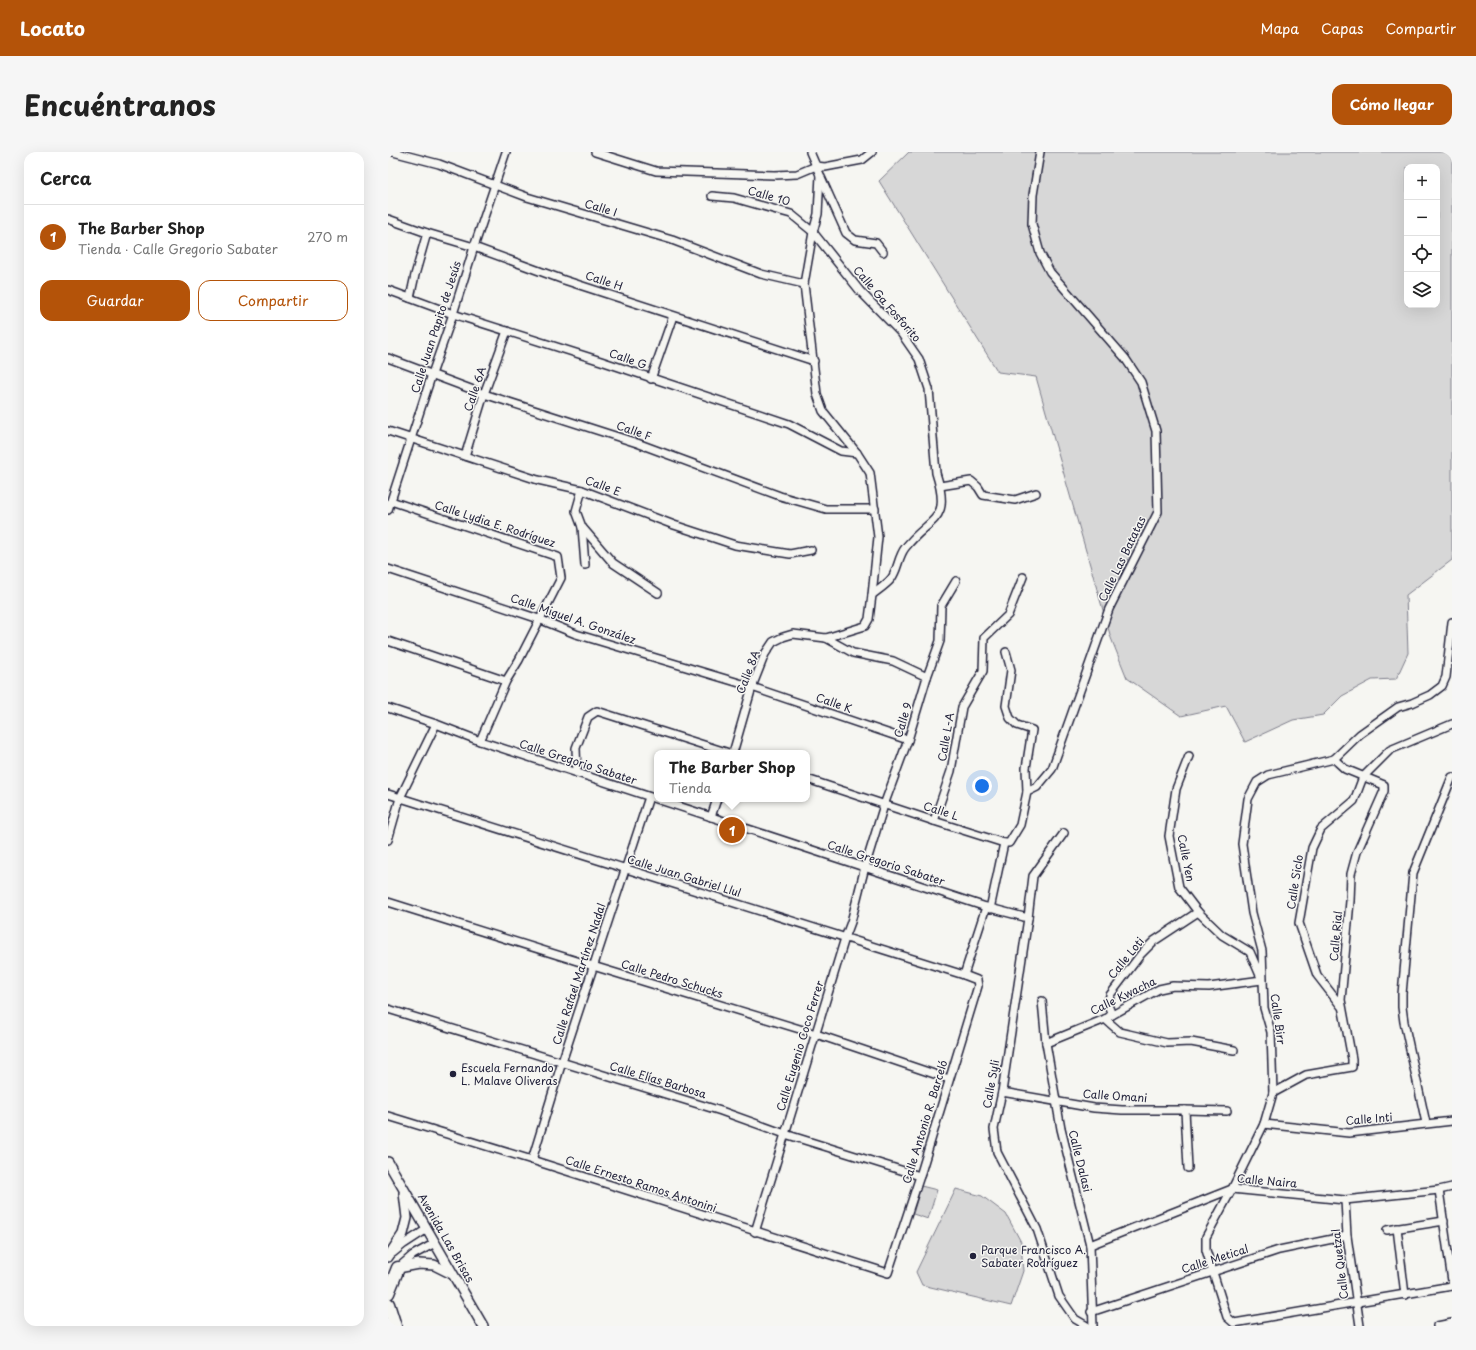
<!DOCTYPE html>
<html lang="es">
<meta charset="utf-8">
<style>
body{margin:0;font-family:"Playpen Sans",sans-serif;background:#f6f6f6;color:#222}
.controls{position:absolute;right:12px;top:12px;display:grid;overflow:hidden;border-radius:8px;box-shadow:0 4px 16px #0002}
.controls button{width:36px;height:36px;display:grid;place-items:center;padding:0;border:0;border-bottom:1px solid #e0e0e0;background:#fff;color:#222;font:20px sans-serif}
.you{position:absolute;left:594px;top:634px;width:14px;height:14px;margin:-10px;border:3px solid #fff;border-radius:50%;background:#1a73e8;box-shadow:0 0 0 6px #1a73e833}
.badge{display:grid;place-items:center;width:26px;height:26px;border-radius:50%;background:#b45309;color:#fff;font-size:13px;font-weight:700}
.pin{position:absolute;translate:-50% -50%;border:2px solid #fff;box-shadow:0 1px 4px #0006}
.popup{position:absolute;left:266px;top:598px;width:156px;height:52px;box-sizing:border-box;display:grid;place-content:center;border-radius:8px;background:#fff;filter:drop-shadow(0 1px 3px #0005);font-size:13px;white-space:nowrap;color:#767676}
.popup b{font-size:15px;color:#222}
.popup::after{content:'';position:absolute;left:50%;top:100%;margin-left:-8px;border:8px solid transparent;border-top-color:#fff}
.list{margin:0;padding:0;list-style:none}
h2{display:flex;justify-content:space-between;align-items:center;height:52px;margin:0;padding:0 16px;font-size:17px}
h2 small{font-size:13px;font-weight:400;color:#767676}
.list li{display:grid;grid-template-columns:26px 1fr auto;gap:12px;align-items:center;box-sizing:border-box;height:64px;padding:0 16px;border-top:1px solid #e0e0e0}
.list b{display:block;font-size:15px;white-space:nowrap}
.list p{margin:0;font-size:13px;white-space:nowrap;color:#767676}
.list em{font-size:13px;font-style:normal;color:#767676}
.actions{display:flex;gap:8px;padding:12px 16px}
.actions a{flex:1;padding:9px 0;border:1px solid #b45309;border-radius:12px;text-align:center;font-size:14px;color:#b45309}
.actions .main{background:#b45309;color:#fff}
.icon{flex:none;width:22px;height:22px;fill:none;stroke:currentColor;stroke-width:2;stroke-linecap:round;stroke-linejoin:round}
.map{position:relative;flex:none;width:1064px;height:1174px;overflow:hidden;border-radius:12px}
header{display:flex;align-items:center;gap:24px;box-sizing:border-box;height:56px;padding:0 20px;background:#b45309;color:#fff}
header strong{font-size:19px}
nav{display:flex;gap:22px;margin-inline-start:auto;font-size:14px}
.intro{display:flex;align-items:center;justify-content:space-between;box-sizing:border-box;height:96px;padding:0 24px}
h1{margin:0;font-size:28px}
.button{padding:10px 18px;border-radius:12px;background:#b45309;color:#fff;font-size:14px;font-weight:700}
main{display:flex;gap:24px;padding:0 24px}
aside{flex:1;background:#fff;border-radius:12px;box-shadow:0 4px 16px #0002}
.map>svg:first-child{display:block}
</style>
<header>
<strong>Locato</strong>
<nav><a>Mapa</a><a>Capas</a><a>Compartir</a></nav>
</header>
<div class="intro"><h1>Encuéntranos</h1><a class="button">Cómo llegar</a></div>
<main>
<aside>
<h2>Cerca<small></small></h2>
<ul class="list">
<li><span class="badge">1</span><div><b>The Barber Shop</b><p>Tienda · Calle Gregorio Sabater</p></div><em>270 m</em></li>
</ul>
<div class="actions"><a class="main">Guardar</a><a>Compartir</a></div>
</aside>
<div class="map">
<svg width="1064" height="1174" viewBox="0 0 1064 1174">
<rect width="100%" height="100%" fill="#f6f6f2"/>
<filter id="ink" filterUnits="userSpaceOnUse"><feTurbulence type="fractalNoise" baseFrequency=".025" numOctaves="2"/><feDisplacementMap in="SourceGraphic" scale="8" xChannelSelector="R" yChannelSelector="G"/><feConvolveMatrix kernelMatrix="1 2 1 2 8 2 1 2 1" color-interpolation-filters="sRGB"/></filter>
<g filter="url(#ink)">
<!-- green -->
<g fill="#d7d7d7" stroke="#7c7c89" fill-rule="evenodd">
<path d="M521 0H1064V408L1018 443 1020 501 1008 527 984 528 954 544 935 563 905 568 857 590 838 554 793 564 739 526 723 486 648 225 610 220 491 29ZM1019 15H1049V153H1019Z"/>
<polygon points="533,1034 549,1038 540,1067 525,1062"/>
<polygon points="568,1037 594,1044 618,1062 633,1090 635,1119 623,1154 534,1133 528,1120"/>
</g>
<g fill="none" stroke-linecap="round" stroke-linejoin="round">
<!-- street casing -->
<g stroke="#22223b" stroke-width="10">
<g id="street">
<polyline points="5,0 51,12 139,45 284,88 373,122 416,132"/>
<polyline points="207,0 268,19 387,23 409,22 428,14 437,15 474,8 484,0"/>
<polyline points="422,0 432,23 430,62 425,80 416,132 429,242 435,259 469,301 482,321 490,385 484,443"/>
<polyline points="432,23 458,81 467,88 488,91 495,100"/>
<path d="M324 44 346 46 403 62 425 80 472 139 513 181 531 207 541 237 548 321C564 371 542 364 517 396 510 405 510 418 503 427 498 433 490 438 484 443L481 467 477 474 438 486"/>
<polyline points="0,67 39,81 86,95 176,128 426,209"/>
<polyline points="0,138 65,162 213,209 401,272 453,299 469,301"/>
<polyline points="22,146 27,123 39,81"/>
<polyline points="0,206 96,242 249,291 392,344 438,357 487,357"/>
<polyline points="263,227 285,164"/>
<polyline points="0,279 150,328 194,338 286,373 347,393 402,402 423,398"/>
<polyline points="77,304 96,242 119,179"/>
<polyline points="552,334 583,329 590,335 595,343 627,348 648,341"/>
<polyline points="194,338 188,359 194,375 197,413"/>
<polyline points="3,349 170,405 173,426 131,508 118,529 92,589"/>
<polyline points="0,358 44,222 65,162 86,95 118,0"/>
<polyline points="194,375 225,411 270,441"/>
<polyline points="0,417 151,467 188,482 358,533 520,588"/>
<polyline points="1064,470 1058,525 1054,534 1042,543 1024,551 1010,555 972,582 946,607 880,623 869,630 860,647 854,692 864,761 874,799 876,856 883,880 885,941 876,972 844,1037 818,1085 818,1098 839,1165 846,1171 1064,1134"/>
<polyline points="0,489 118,529"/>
<polyline points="618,500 623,518 618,554 622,566 629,573 644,578 638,616 639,640"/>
<polyline points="0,556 48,572 92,589 598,755 640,766"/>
<polyline points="345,601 364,535 377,502 385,490 395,485 405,482 438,486 465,501 505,509 539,525"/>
<polyline points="189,621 188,596 200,565 209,559 341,601"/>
<polyline points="419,627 546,669 616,691 621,691 632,673 639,640 649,635 664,617 721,457 770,360 768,279 753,230 737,206 662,120 652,101 644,72 645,43 652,0"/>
<polyline points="0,642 576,823 589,828 590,834 532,1024 500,1121 144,1008 0,964"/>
<polyline points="323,665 329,647"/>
<polyline points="546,669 563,619 574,555 595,519 596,486 620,463 635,425"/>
<polyline points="676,681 645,724 640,766 614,940 606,977 609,1000 649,1077 671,1144 687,1167 699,1174"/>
<polyline points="0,688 12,646 48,572"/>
<polyline points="0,750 205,814 428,882 561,927"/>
<polyline points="602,757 616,691"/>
<polyline points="576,823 598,755"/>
<polyline points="654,849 658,891 673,977 702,1093 705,1174"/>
<polyline points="953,854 929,823 911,771 924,696 933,677 966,649 975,625 1002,598 1064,572"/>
<polyline points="0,857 333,959 397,982 532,1024"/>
<polyline points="724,863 720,853 722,843 753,802 766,789 810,760"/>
<polyline points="717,867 732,880 779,891 803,890 846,898"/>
<polyline points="658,891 717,867 771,837 785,834 821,835 874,828 862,800 834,783 810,760 791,735 781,684 788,637 801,604"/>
<polyline points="614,940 706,956 734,958 797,958 839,959"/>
<polyline points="885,941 918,923 964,915 964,907 953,848 962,749 963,722 969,700 996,639 996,633 957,617 946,607"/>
<polyline points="797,958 800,1016"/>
<polyline points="1038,971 1016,870 1014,855 1014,842 1025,721 1064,625"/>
<polyline points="876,972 961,981 1064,969"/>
<polyline points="144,1008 174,910 261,645"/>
<polyline points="1051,1038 1064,1129"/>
<polyline points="957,1048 959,1084 972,1174"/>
<polyline points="1009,1076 1017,1143"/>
<polyline points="999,1078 1056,1069"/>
<polyline points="367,1080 457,786 463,770 477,715 496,653 520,588 539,525 552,489 553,454 568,429"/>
<polyline points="702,1093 844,1037 957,1048 1051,1038 1064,1035"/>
<polyline points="5,1101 16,1092 39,1077"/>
<polyline points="10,1116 25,1103 47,1091"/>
<polyline points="703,1160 891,1098 959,1084"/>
<polyline points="1049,1174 1064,1171"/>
</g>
</g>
<!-- secondary casing -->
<g stroke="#22223b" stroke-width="12">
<g id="secondary">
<polyline points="0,1010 95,1174"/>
<polyline points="0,1105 15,1082 19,1066 16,1041"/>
<polyline points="10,1116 31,1112 46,1113 64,1122"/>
</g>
</g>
<!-- highway casing -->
<g stroke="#22223b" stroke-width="15">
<g id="highway">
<polyline points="0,1141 10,1116"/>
<polyline points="0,1152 7,1174"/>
</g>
</g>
<!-- street -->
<use href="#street" stroke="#f6f6f2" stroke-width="7"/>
<!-- secondary -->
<use href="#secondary" stroke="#f6f6f2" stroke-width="9"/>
<!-- highway -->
<use href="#highway" stroke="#f6f6f2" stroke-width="12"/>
</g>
</g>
<!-- markers -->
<g fill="#22223b" stroke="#f6f6f2" stroke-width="1.5">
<circle cx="65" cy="922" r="4"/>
<circle cx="585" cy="1104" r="4"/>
</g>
<g text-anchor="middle" stroke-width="3" stroke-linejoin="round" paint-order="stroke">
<!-- street labels -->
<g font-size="11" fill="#22223b" stroke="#f6f6f2">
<text transform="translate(381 44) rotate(16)" y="4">Calle 10</text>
<text transform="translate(213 56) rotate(17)" y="4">Calle I</text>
<text transform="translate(216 129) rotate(18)" y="4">Calle H</text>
<text transform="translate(499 152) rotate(49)" y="4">Calle Ga Fosforito</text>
<text transform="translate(48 175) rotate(-72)" y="4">Calle Juan Papito de Jesús</text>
<text transform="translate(240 207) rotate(19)" y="4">Calle G</text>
<text transform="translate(87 237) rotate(-71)" y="4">Calle 6A</text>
<text transform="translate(246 279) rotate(19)" y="4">Calle F</text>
<text transform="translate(215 334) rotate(20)" y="4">Calle E</text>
<text transform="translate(107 372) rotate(18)" y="4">Calle Lydia E. Rodríguez</text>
<text transform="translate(734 407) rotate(-64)" y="4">Calle Las Batatas</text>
<text transform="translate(185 467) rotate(19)" y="4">Calle Miguel A. González</text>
<text transform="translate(360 520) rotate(-69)" y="4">Calle 8A</text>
<text transform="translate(446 551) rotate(19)" y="4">Calle K</text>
<text transform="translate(515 568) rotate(-73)" y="4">Calle 9</text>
<text transform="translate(558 585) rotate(-80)" y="4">Calle L-A</text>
<text transform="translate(190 610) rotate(18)" y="4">Calle Gregorio Sabater</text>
<text transform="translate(553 659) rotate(18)" y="4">Calle L</text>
<text transform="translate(798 706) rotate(79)" y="4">Calle Yen</text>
<text transform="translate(498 711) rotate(18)" y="4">Calle Gregorio Sabater</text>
<text transform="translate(296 724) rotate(17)" y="4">Calle Juan Gabriel Llul</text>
<text transform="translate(907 730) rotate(-81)" y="4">Calle Siclo</text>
<text transform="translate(948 784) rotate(-85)" y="4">Calle Rial</text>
<text transform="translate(738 806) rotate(-51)" y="4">Calle Loti</text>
<text transform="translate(191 822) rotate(-72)" y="4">Calle Rafael Martínez Nadal</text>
<text transform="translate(284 827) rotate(17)" y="4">Calle Pedro Schucks</text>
<text transform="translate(735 844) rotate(-26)" y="4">Calle Kwacha</text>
<text transform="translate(890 867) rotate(82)" y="4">Calle Birr</text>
<text transform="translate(412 894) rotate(-73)" y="4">Calle Eugenio Coco Ferrer</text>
<text transform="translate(270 928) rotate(17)" y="4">Calle Elías Barbosa</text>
<text transform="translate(603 932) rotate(-80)" y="4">Calle Syli</text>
<text transform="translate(727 944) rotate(4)" y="4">Calle Omani</text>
<text transform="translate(981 967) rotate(-5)" y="4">Calle Inti</text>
<text transform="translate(537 970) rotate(-73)" y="4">Calle Antonio R. Barceló</text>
<text transform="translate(692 1009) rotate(76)" y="4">Calle Dalasi</text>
<text transform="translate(879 1029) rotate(5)" y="4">Calle Naira</text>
<text transform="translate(253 1032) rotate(18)" y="4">Calle Ernesto Ramos Antonini</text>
<text transform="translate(58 1086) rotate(60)" y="4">Avenida Las Brisas</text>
<text transform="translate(827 1107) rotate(-18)" y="4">Calle Metical</text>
<text transform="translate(952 1112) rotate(-97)" y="4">Calle Quetzal</text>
</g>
<!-- poi labels -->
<g font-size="11" fill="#22223b" stroke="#f6f6f2" text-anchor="start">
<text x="73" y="920">Escuela Fernando<tspan x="73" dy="13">L. Malave Oliveras</tspan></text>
<text x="593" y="1102">Parque Francisco A.<tspan x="593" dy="13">Sabater Rodríguez</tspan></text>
</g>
</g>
</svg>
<div class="controls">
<button>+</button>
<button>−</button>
<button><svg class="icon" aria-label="locate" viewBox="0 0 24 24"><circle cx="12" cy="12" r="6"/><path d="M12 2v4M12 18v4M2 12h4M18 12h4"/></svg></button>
<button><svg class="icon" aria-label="layers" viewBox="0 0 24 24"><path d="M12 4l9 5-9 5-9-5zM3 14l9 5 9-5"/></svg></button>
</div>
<div class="you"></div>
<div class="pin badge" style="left:344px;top:678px">1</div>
<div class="popup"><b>The Barber Shop</b>Tienda</div>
</div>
</main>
